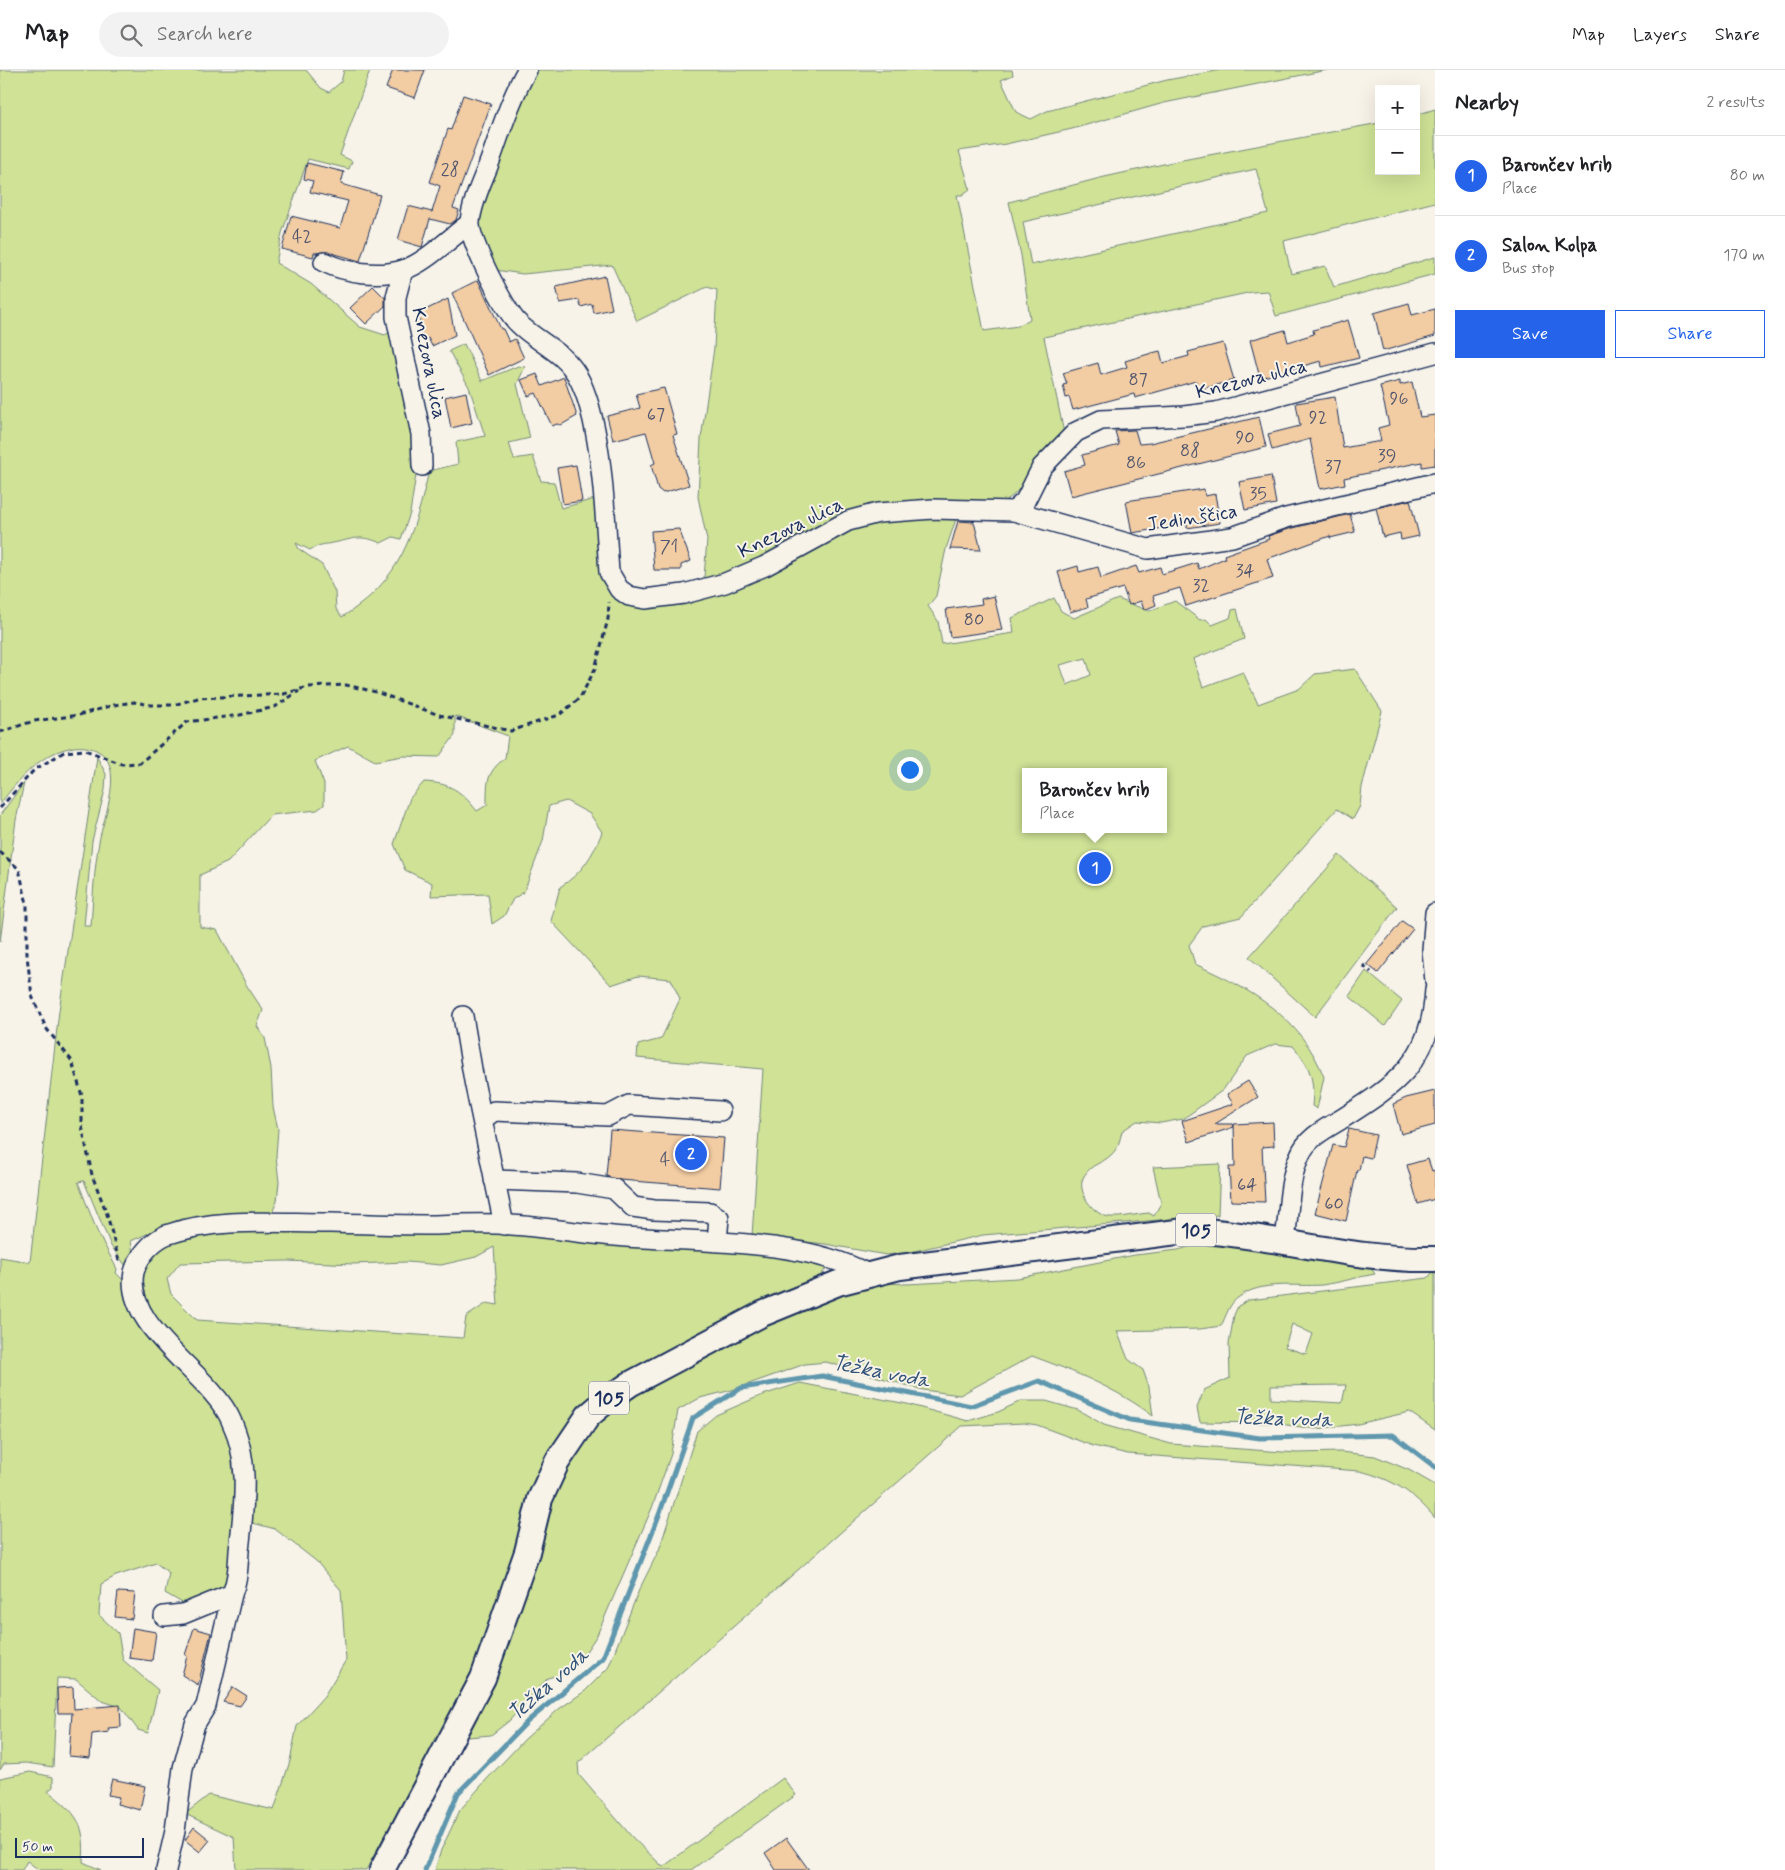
<!DOCTYPE html>
<meta charset="utf-8">
<style>
body{margin:0;font-family:Mynerve,sans-serif;background:#f2f2f2;color:#202124}
.controls{position:absolute;right:15px;top:15px;display:grid;overflow:hidden;border-radius:0px;box-shadow:0 5px 20px #0002}
.controls button{width:45px;height:45px;display:grid;place-items:center;padding:0;border:0;border-bottom:1px solid #e0e0e0;background:#fff;color:#202124;font:25px sans-serif}
.scale{position:absolute;left:15px;bottom:12px;width:129px;box-sizing:border-box;padding-left:5px;border:2px solid #1b2f5e;border-top:0;font-size:14px;line-height:18px;white-space:nowrap;color:#1b2f5e;-webkit-text-stroke:4px #f7f3e8;paint-order:stroke}
.you{position:absolute;left:909px;top:699px;width:18px;height:18px;margin:-12px;border:4px solid #fff;border-radius:50%;background:#1a73e8;box-shadow:0 0 0 8px #1a73e833}
.badge{display:grid;place-items:center;width:32px;height:32px;border-radius:50%;background:#2563eb;color:#fff;font-size:16px;font-weight:700}
.pin{position:absolute;translate:-50% -50%;border:2px solid #fff;box-shadow:0 1px 5px #0006}
.popup{position:absolute;left:1022px;top:698px;width:145px;height:65px;box-sizing:border-box;display:grid;place-content:center;border-radius:0px;background:#fff;filter:drop-shadow(0 1px 4px #0005);font-size:16px;white-space:nowrap;color:#757577}
.popup b{font-size:19px;color:#202124}
.popup::after{content:'';position:absolute;left:50%;top:100%;margin-left:-10px;border:10px solid transparent;border-top-color:#fff}
.list{margin:0;padding:0;list-style:none}
h2{display:flex;justify-content:space-between;align-items:center;height:65px;margin:0;padding:0 20px;font-size:21px}
h2 small{font-size:16px;font-weight:400;color:#757577}
.list li{display:grid;grid-template-columns:32px 1fr auto;gap:15px;align-items:center;box-sizing:border-box;height:80px;padding:0 20px;border-top:1px solid #e0e0e0}
.list b{display:block;font-size:19px;white-space:nowrap}
.list p{margin:0;font-size:16px;white-space:nowrap;color:#757577}
.list em{font-size:16px;font-style:normal;color:#757577}
.actions{display:flex;gap:10px;padding:15px 20px}
.actions a{flex:1;padding:11px 0;border:1px solid #2563eb;border-radius:0px;text-align:center;font-size:18px;color:#2563eb}
.actions .main{background:#2563eb;color:#fff}
.icon{flex:none;width:28px;height:28px;fill:none;stroke:currentColor;stroke-width:2;stroke-linecap:round;stroke-linejoin:round}
.map{position:relative;flex:none;width:1435px;height:1800px;overflow:hidden}
header{display:flex;align-items:center;gap:30px;box-sizing:border-box;height:70px;padding:0 25px;background:#fff;border-bottom:1px solid #e0e0e0}
header strong{font-size:24px}
nav{display:flex;gap:28px;margin-inline-start:auto;font-size:18px}
.search{width:350px;height:45px;background:#f2f2f2;display:flex;align-items:center;gap:12px;box-sizing:border-box;padding:0 18px;border-radius:28px;color:#757577;font-size:19px}
main{display:flex}
aside{flex:1;background:#fff}
.map>svg:first-child{display:block}
</style>
<header>
<strong>Map</strong>
<div class="search"><svg class="icon" aria-label="search" viewBox="0 0 24 24"><circle cx="10" cy="10" r="6"/><path d="M15 15l6 6"/></svg>Search here</div>
<nav><a>Map</a><a>Layers</a><a>Share</a></nav>
</header>
<main>
<div class="map">
<svg width="1435" height="1800" viewBox="0 0 1435 1800">
<rect width="100%" height="100%" fill="#f7f3e8"/>
<filter id="ink" filterUnits="userSpaceOnUse"><feTurbulence type="fractalNoise" baseFrequency=".02" numOctaves="2"/><feDisplacementMap in="SourceGraphic" scale="10" xChannelSelector="R" yChannelSelector="G"/><feConvolveMatrix kernelMatrix="1 2 1 2 8 2 1 2 1" color-interpolation-filters="sRGB"/></filter>
<g filter="url(#ink)">
<!-- green -->
<g fill="#cfe296" stroke="#75887a" fill-rule="evenodd">
<path d="M0 0H306L321 18 329 22 341 12 344 0H370L340 85 352 91 349 99 308 89 282 163 276 193 311 214 360 257 385 265 391 261 418 392 410 443 401 469 393 467 381 473C359 464 354 469 333 473 323 475 319 474 310 480L296 473 299 479 322 495 335 522 336 539 342 547C401 511 414 464 429 401L458 394 456 372 485 366 469 317 449 281 464 274 482 311 518 296 525 297 517 314 530 368 509 373 514 389 533 386 541 411 554 412 561 438 595 429 601 509 615 529 652 535 851 455 958 443 946 479 936 526 928 536 938 551 942 574 1014 563 1012 548 1054 528 1061 541 1074 548 1118 529 1149 541 1175 531 1200 550 1206 549 1212 555 1230 548 1232 540 1237 539 1244 569 1193 589 1203 617 1243 602 1258 634 1299 619 1315 604 1355 599 1382 641 1362 717 1360 736 1353 749 1337 739 1241 847 1203 856 1189 875 1195 894C1252 920 1301 947 1324 1007L1317 1039 1312 1036C1315 1008 1310 997 1293 976L1275 974 1247 986 1223 1020 1183 1049 1161 1053 1137 1051 1122 1061C1120 1070 1118 1079 1111 1085 1102 1094 1092 1093 1084 1106 1075 1121 1094 1146 1110 1147 1122 1148 1136 1144 1149 1143L1154 1146 1161 1133 1153 1097 1220 1094 1218 1145 983 1165 906 1183 886 1185 825 1174 752 1166 763 999 637 988 638 975 661 969 680 929 671 909 638 906 611 915 551 851 560 817C581 804 593 786 602 762L590 744 566 731 549 736 543 771 524 822 513 829 504 846 492 854 488 824 431 826 432 813 405 800 394 774 410 728 424 712C451 713 461 721 477 741L487 735C487 712 486 703 505 688L508 666 455 646V665L439 687 403 686 375 691 348 676 315 691 324 714V735L317 740 271 745 228 792 200 805V857L217 860 247 916 263 940 257 956 265 968 271 998 273 1037 278 1059 276 1086 279 1112 277 1131 270 1148 181 1149 131 1171 133 1184 128 1199 111 1176 84 1111 78 1112 97 1161 117 1199 116 1203 123 1210 125 1229 134 1250 188 1305 222 1349 231 1365 232 1394 238 1440 230 1511 223 1519 184 1534 165 1523 169 1503 156 1493 116 1506 101 1514 99 1545 118 1563 123 1590 158 1620 148 1663 138 1660 121 1637 102 1631 76 1609 57 1608 53 1697 26 1693 4 1694 0 1700V1187L30 1192 59 941 97 687 106 704 105 720 92 771 84 856H91C93 828 94 800 99 772 103 748 127 694 96 680 89 677 82 676 74 677 41 682 19 709 0 734ZM1086 588 1091 605 1067 615 1060 595ZM1026 702H1164V759H1026Z"/>
<path d="M534 0H1012L1013 5 1001 10 1016 42 1031 49 1047 41 1167 10 1221 0H1327L1164 33 1072 59 1006 74 959 81 970 119 962 125H957L984 261 1018 256 1030 249 1021 185 1009 132 1100 108 1177 91 1379 53V101H1416V45L1435 39V132L1284 171 1291 204 1325 196 1334 217 1435 187V204L1276 246 1268 221 1252 222 1044 267 1064 363C1053 372 1043 380 1035 391 1024 407 1023 422 1004 431L917 433 797 472 710 510 704 507 707 470 698 427 701 369 714 278 717 220 707 217 637 251 612 195 523 204 495 200 482 175 478 145 500 78ZM1256 99 1268 143 1031 195 1023 152Z"/>
<polygon points="24,713 16,750 0,872 0,745"/>
<polygon points="1339,785 1397,837 1315,947 1249,887"/>
<polygon points="1366,901 1402,931 1385,956 1349,926"/>
<path d="M226 1158 492 1159 730 1178 822 1192 826 1198 821 1206 713 1257 613 1311 591 1329 570 1351 550 1385 526 1440 507 1506 473 1602 366 1800H236L234 1767 185 1744 209 1725 274 1740 290 1691 297 1656 324 1626 346 1590 341 1520 316 1491 275 1459 249 1452 222 1323 150 1240 141 1222 145 1192 167 1172ZM494 1177 498 1235 487 1233 466 1247 463 1268 197 1250 171 1224 167 1209 180 1193 288 1191 353 1194 407 1192 441 1195 476 1187Z"/>
<path d="M1214 1170 1313 1186 1342 1194 1371 1198 1375 1204C1357 1207 1339 1213 1322 1215 1295 1217 1262 1210 1239 1227 1229 1233 1226 1247 1221 1256L1200 1259 1117 1261 1128 1289 1143 1300 1149 1317 1153 1346C1116 1318 1075 1302 1032 1286L960 1325 923 1320 826 1292 805 1294 732 1320 700 1328 678 1340 671 1384 652 1438 597 1565 579 1592 565 1603 548 1608 509 1651 491 1665 468 1667 502 1586 549 1435 574 1381 600 1349 622 1330 778 1247 864 1212 907 1214 1018 1208 1135 1185 1178 1180Z"/>
<path d="M1433 1202H1435V1360L1409 1342 1358 1354 1316 1359 1272 1353 1200 1352 1197 1338 1204 1320 1230 1308 1229 1274 1234 1245 1238 1236 1249 1230 1428 1208ZM1292 1254 1313 1264 1306 1284 1285 1277ZM1346 1315 1342 1333 1271 1329V1316Z"/>
<path d="M800 1313 907 1334 968 1351 998 1342 1021 1331H1046L1078 1340 1104 1355 1171 1374 1297 1383 1340 1382 1375 1386 1409 1400 1435 1415V1448C1413 1422 1392 1409 1360 1401L1128 1384 1093 1376 1037 1355 1024 1353 962 1356 578 1693 579 1705 632 1767 663 1797 783 1708 796 1725 691 1800H435L441 1780 460 1740 487 1709 525 1669 559 1639 585 1621 608 1598 639 1520 659 1480 697 1361 716 1345 760 1326Z"/>
<path d="M30 1702 53 1707V1717L48 1721C77 1744 86 1753 83 1792L101 1800H39L27 1791 22 1800H0V1708Z"/>
</g>
<g fill="none" stroke-linecap="round" stroke-linejoin="round">
<!-- stream -->
<polyline stroke="#5e97ae" stroke-width="5" points="425,1800 458,1723 528,1651 603,1588 659,1445 693,1348 741,1318 822,1306 971,1336 1039,1311 1130,1350 1260,1368 1393,1365 1435,1397"/>
</g>
<!-- building -->
<g fill="#f2cca2" stroke="#1b2f5e">
<polygon points="393,0 425,0 415,28 386,18"/>
<polygon points="463,25 491,34 453,138 459,140 456,150 450,154 430,149 422,177 398,170 408,136 432,142 440,116 430,112 448,59 451,60"/>
<polygon points="307,93 344,102 341,114 380,125 360,191 328,182 314,183 313,187 282,179 291,146 340,158 348,131 310,122 313,111 304,109"/>
<polygon points="605,206 612,239 594,243 592,234 581,237 579,230 560,233 556,217"/>
<polygon points="478,210 501,259 503,259 509,272 515,269 524,288 489,305 452,223"/>
<polygon points="373,216 385,228 385,236 366,254 350,238"/>
<polygon points="448,229 455,265 432,276 428,268 424,270 417,255 421,253 417,244"/>
<polygon points="1409,233 1412,245 1435,239 1435,266 1383,281 1374,243"/>
<polygon points="1348,250 1359,288 1322,297 1321,291 1260,308 1250,270 1285,260 1288,272 1314,264 1313,260"/>
<polygon points="1223,273 1234,310 1198,320 1196,311 1135,328 1134,324 1073,340 1069,327 1066,328 1063,315 1067,314 1063,303 1098,293 1101,305 1127,297 1125,291 1152,283 1160,281 1163,293 1189,286 1188,282"/>
<polygon points="537,304 542,316 564,307 577,346 561,355 557,354 552,356 536,323 528,326 521,310"/>
<polygon points="1400,311 1400,315 1412,312 1420,347 1435,345 1435,395 1422,397 1422,392 1344,408 1345,414 1320,419 1310,369 1272,380 1268,364 1300,356 1296,333 1335,327 1343,378 1381,371 1378,358 1389,355 1380,316"/>
<polygon points="664,318 677,364 673,365 689,415 663,423 658,419 651,395 655,393 646,362 613,370 607,346 640,338 636,324"/>
<polygon points="466,322 472,353 451,358 445,327"/>
<polygon points="1259,347 1266,377 1071,426 1064,401 1085,395 1082,385 1119,375 1115,361 1135,360 1139,374 1150,373"/>
<polygon points="576,395 582,431 563,434 557,398"/>
<polygon points="1271,406 1276,434 1245,440 1239,412"/>
<polygon points="1204,419 1205,426 1215,424 1220,453 1187,458 1187,454 1132,463 1126,431"/>
<polygon points="1410,430 1419,466 1401,470 1400,463 1383,467 1376,438"/>
<polygon points="1350,444 1355,462 1330,468 1330,466 1267,489 1273,508 1186,536 1180,518 1153,526 1156,535 1144,540 1141,531 1129,535 1123,518 1086,529 1088,537 1070,542 1058,502 1078,496 1079,502 1098,497 1101,508 1136,496 1139,503 1160,497 1162,504 1197,493 1199,499 1225,488 1224,485 1269,469 1268,466 1289,459"/>
<polygon points="958,451 974,452 981,480 950,479"/>
<polygon points="679,459 691,491 681,495 681,500 654,500 651,461"/>
<polygon points="994,526 1002,560 950,567 946,539 982,534 981,529"/>
<polygon points="1402,851 1413,859 1378,903 1367,894"/>
<polygon points="1248,1011 1258,1027 1215,1054 1233,1054 1234,1057 1189,1072 1182,1051 1233,1034 1227,1024"/>
<polygon points="1435,1021 1435,1055 1401,1064 1393,1034 1406,1028"/>
<polygon points="1273,1052 1274,1076 1262,1077 1265,1132 1231,1131 1229,1097 1235,1097 1234,1054"/>
<polygon points="1349,1059 1376,1065 1371,1088 1362,1086 1359,1100 1357,1100 1346,1151 1315,1143 1333,1075 1344,1077"/>
<polygon points="610,1060 724,1068 720,1118 620,1110 606,1106"/>
<polygon points="1428,1089 1432,1101 1435,1100 1435,1129 1418,1134 1407,1095"/>
<polygon points="118,1522 135,1523 132,1549 115,1547"/>
<polygon points="133,1558 156,1562 152,1591 129,1588"/>
<polygon points="194,1558 211,1563 198,1615 182,1605 187,1586 185,1585"/>
<polygon points="73,1617 74,1639 120,1635 121,1657 108,1658 109,1662 92,1664 90,1688 69,1686 72,1643 58,1643 57,1618"/>
<polygon points="233,1617 247,1626 240,1636 223,1632"/>
<polygon points="112,1709 145,1716 140,1740 117,1734 119,1727 108,1725"/>
<polygon points="194,1757 210,1770 200,1782 185,1770"/>
<polygon points="786,1768 809,1800 776,1800 765,1783"/>
</g>
<g fill="none" stroke-linecap="round" stroke-linejoin="round">
<!-- minor casing -->
<g stroke="#1b2f5e" stroke-width="22">
<g id="minor">
<path d="M527 0C511 28 501 60 490 91 483 110 472 131 470 152 468 168 505 241 518 253 537 272 563 281 577 305 603 351 605 449 609 502L619 519 629 526 645 529 684 524 725 513 765 496 848 451 878 443 933 439 1014 441 1148 479 1232 467 1286 448 1435 413"/>
<path d="M324 192C346 203 379 207 403 200 424 194 451 167 469 154"/>
<polyline points="403,200 396,227 396,247 421,364 422,396"/>
<polyline points="1014,441 1025,431 1042,397 1076,362 1101,350 1184,346 1216,342 1435,283"/>
<polyline points="1435,843 1432,880 1435,911"/>
<polyline points="463,946 474,1011 504,1155"/>
<polyline points="483,1049 494,1041 608,1046 629,1035 720,1041"/>
<polyline points="494,1110 577,1113 614,1119 633,1137 654,1140 710,1142 719,1148 717,1171"/>
<path d="M1285 1171C1289 1144 1288 1110 1300 1085 1307 1068 1325 1059 1340 1050 1397 1014 1431 992 1435 919"/>
<path d="M164 1546 183 1544 232 1524C238 1509 238 1496 239 1481 244 1435 251 1391 230 1348 209 1303 123 1257 134 1202 138 1187 152 1171 166 1165 217 1147 275 1153 328 1153 364 1154 399 1155 435 1155 455 1154 476 1153 497 1154 540 1156 583 1164 626 1167 699 1172 803 1169 868 1204"/>
<polyline points="166,1800 175,1761 183,1698 195,1654 206,1636 232,1524"/>
</g>
</g>
<!-- major casing -->
<g stroke="#1b2f5e" stroke-width="28">
<path id="major" d="M382 1800 483 1608 527 1482 540 1429 557 1392 588 1346 607 1330 630 1314 762 1244 838 1213 900 1197 1193 1160C1275 1165 1353 1191 1435 1189"/>
</g>
<!-- path -->
<g stroke="#1b2f5e" stroke-width="3" stroke-dasharray="5 4" stroke-linecap="butt">
<polyline points="0,662 34,651 79,645 114,635 134,632 151,635 173,635 198,628 284,624 308,617 346,615 376,622 439,645 511,661 559,645 580,628 595,599 608,549 609,532"/>
<polyline points="0,738 34,700 64,682 85,680 122,694 140,693 187,652 240,645 275,637 299,621"/>
<polyline points="0,782 19,799 27,834 27,886 32,926 46,958 72,991 82,1026 82,1056 92,1105 107,1144 119,1191"/>
<polyline points="1363,895 1371,902"/>
</g>
<!-- minor -->
<use href="#minor" stroke="#f7f3e8" stroke-width="19"/>
<!-- major -->
<use href="#major" stroke="#f7f3e8" stroke-width="24"/>
</g>
</g>
<g text-anchor="middle" stroke-width="4" stroke-linejoin="round" paint-order="stroke">
<!-- number labels -->
<g font-size="18" fill="#51566f">
<text x="450" y="105">28</text>
<text x="302" y="172">42</text>
<text x="1138" y="315">87</text>
<text x="1399" y="334">96</text>
<text x="656" y="350">67</text>
<text x="1318" y="353">92</text>
<text x="1245" y="373">90</text>
<text x="1190" y="386">88</text>
<text x="1387" y="391">39</text>
<text x="1136" y="398">86</text>
<text x="1333" y="402">37</text>
<text x="1258" y="429">35</text>
<text x="669" y="482">71</text>
<text x="1245" y="506">34</text>
<text x="1201" y="521">32</text>
<text x="974" y="555">80</text>
<text x="665" y="1095">4</text>
<text x="1247" y="1120">64</text>
<text x="1334" y="1139">60</text>
</g>
<!-- shield labels -->
<g fill="#f7f3e8" stroke="#5d6a87" stroke-width="1">
<rect x="1176" y="1143.5" width="40" height="33" rx="4"/>
<rect x="589" y="1311.5" width="40" height="33" rx="4"/>
</g>
<g font-size="19" font-weight="bold" fill="#1b2f5e">
<text x="1196" y="1167">105</text>
<text x="609" y="1335">105</text>
</g>
<!-- street labels -->
<g font-size="20" fill="#1b2f5e" stroke="#f7f3e8">
<text transform="translate(430 293) rotate(79)" y="7">Knezova ulica</text>
<text transform="translate(1251 308) rotate(-14)" y="7">Knezova ulica</text>
<text transform="translate(1192 447) rotate(-9)" y="7">Jedinščica</text>
<text transform="translate(790 457) rotate(-26)" y="7">Knezova ulica</text>
</g>
<!-- water labels -->
<g font-size="21" font-style="italic" fill="#315279" stroke="#f7f3e8">
<text transform="translate(881 1301) rotate(11)" y="7">Težka voda</text>
<text transform="translate(1283 1348) rotate(2)" y="7">Težka voda</text>
<text transform="translate(548 1614) rotate(-41)" y="7">Težka voda</text>
</g>
</g>
</svg>
<div class="controls">
<button>+</button>
<button>−</button>
</div>
<div class="scale">50 m</div>
<div class="you"></div>
<div class="pin badge" style="left:1095px;top:798px">1</div>
<div class="popup"><b>Barončev hrib</b>Place</div>
<div class="pin badge" style="left:691px;top:1084px">2</div>
</div>
<aside>
<h2>Nearby<small>2 results</small></h2>
<ul class="list">
<li><span class="badge">1</span><div><b>Barončev hrib</b><p>Place</p></div><em>80 m</em></li>
<li><span class="badge">2</span><div><b>Salon Kolpa</b><p>Bus stop</p></div><em>170 m</em></li>
</ul>
<div class="actions"><a class="main">Save</a><a>Share</a></div>
</aside>
</main>
